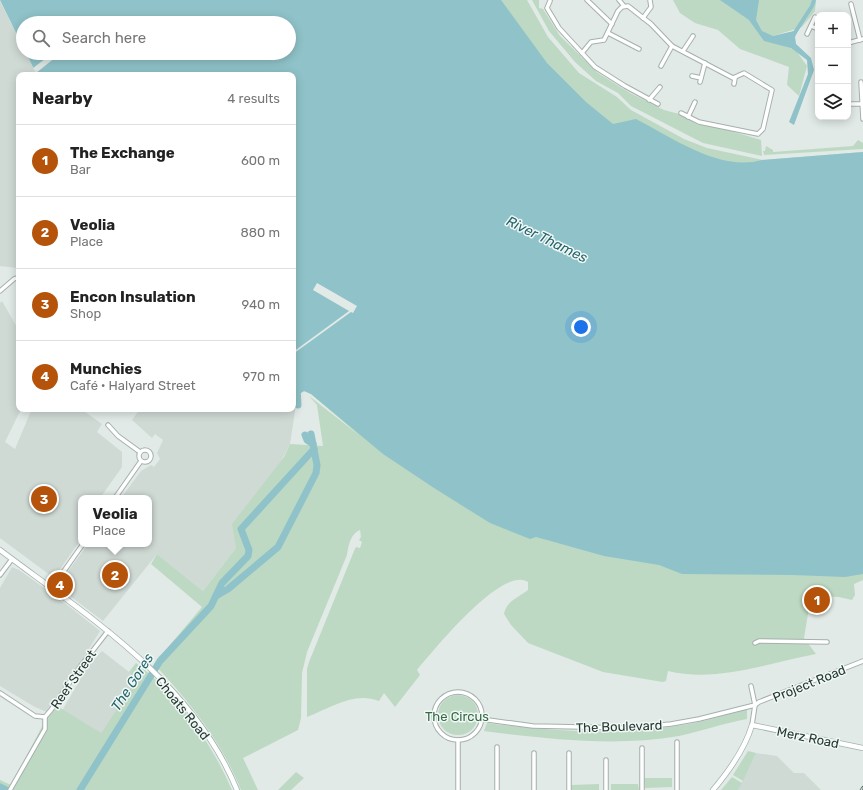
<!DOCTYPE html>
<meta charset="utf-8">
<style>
body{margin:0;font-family:Rubik,sans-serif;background:#f2f2f2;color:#222}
.controls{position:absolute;right:12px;top:12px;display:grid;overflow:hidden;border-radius:8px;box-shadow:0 2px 10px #0003}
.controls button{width:36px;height:36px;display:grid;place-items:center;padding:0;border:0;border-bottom:1px solid #e0e0e0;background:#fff;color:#222;font:20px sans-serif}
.you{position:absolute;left:581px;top:327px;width:14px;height:14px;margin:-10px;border:3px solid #fff;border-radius:50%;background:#1a73e8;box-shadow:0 0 0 6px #1a73e833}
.badge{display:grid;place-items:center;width:26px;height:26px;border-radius:50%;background:#b45309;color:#fff;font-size:13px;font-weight:700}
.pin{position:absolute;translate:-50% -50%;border:2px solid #fff;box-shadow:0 1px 4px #0006}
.popup{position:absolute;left:78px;top:495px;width:74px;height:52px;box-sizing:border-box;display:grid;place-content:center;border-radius:8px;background:#fff;filter:drop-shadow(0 1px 3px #0005);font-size:13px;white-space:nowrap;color:#767676}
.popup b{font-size:15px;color:#222}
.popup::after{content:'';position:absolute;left:50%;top:100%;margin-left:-8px;border:8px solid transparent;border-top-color:#fff}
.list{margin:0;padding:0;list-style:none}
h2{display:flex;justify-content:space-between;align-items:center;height:52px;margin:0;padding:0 16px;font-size:17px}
h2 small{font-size:13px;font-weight:400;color:#767676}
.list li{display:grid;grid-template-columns:26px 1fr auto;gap:12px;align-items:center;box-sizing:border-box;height:72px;padding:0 16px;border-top:1px solid #e0e0e0}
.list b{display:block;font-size:15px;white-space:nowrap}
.list p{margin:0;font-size:13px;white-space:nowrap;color:#767676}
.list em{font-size:13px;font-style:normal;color:#767676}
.icon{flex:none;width:22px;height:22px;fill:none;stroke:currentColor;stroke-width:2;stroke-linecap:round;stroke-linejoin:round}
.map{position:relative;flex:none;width:863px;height:790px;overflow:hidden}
.search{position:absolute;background:#fff;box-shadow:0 2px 10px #0003;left:16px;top:16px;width:280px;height:44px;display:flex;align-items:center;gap:10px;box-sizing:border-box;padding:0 14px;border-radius:22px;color:#767676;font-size:15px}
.panel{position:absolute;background:#fff;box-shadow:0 2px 10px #0003;left:16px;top:72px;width:280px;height:340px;border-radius:8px}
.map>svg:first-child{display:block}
</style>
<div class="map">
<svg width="863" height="790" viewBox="0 0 863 790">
<rect width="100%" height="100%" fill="#e1eae6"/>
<!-- built -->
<g fill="#d0dad5">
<polygon points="0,1 23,47 23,53 26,53 37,75 19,75 19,266 17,268 0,266"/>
<polygon points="2,301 19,331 19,409 21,409 5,442 15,449 31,411 27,412 22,409 81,409 102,424 97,432 122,452 122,467 100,498 81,498 81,539 54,578 0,538 0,303"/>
<polygon points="293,401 295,401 296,405 290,444 236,548 203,591 157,554 103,621 57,586 88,544 149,544 149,498 121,498 141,471 151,465 154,467 160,459 157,453 163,440 155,434 152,438 132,420 140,409 293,409"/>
<polygon points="12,567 19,570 61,600 100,631 49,713 35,707 0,686 0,588"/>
<polygon points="102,651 138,679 101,733 21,790 61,709 63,709 87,668"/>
<polygon points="756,753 777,756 794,773 804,773 821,790 738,790"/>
</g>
<!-- green -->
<g fill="#bdd9c3">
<polygon points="440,0 527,0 548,37 579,73 617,97 631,110 684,139 707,148 763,160 863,152 775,175 616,135"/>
<polygon points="532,0 539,0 539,8 543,9 560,36 598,73 630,93 664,110 679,114 698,125 714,126 761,140 762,156 703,143 631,106 618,93 596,81 575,62 549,31"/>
<polygon points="673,0 812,0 816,2 815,11 802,27 773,36 797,52 807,66 799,96 787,85 789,67 740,49 718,30 695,23 680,13"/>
<polygon points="858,140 863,143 863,149 764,155 763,151 765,151 766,146 773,150 773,152 853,146"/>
<path d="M293 281 863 479V580L854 584 855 595 852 600 839 597 811 596 804 638 816 654C768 663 717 683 668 671L666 681 663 682 603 672 528 643 511 625 504 614C506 601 518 598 528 590V582C502 565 433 651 417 670L420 675 395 707 384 693 379 701C354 691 330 708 307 717V669L309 662 354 551 356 547 360 548 362 542 359 540 361 537 360 530C351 533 348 546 347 555L307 652 302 673 301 718 298 730 243 758 258 790H241C221 741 190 702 154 664L202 607 151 564 157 554 203 591 236 548 232 524 284 457 290 444 323 446 317 405 309 396 359 435 311 394 304 391 293 398Z"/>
<path d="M136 663C178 695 211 742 232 790H13L11 786 8 790H0V780L11 785 54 704 101 733 137 679 129 672Z"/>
<circle cx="458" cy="715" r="20"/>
<path d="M747 709V719C724 723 702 731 679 736 615 747 547 739 484 731L487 723C549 731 614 736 676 726 700 723 723 715 747 709Z"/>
<polygon points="748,751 756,753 743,781 733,775"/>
<polygon points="296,772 304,778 291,790 278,790"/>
<polygon points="732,777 742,783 738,790 721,790"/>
<polygon points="644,778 672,778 672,787 645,788"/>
<polygon points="599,784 599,790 572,790 571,785"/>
<polygon points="611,784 638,784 639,790 611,790"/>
</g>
<!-- water -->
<g fill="#8fc3c9">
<path d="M0 0H501L547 63 586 102 613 124 636 119C673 138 720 172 762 160L863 152V574L845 577 792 575 682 574 659 565 604 556 547 540 536 537 530 539 490 523 434 488 383 454 311 394 304 391 293 398V75H37L26 53H289V23H23V47Z"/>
<polygon points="720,0 759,0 756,20 762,31 773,36 798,30 795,37 796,44 811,58 814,70 794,125 789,122 808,74 807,60 791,48 764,41 749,20"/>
</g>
<!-- pier -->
<g fill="#e1eae6">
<polygon points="53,53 61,53 36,73 33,68"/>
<polygon points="317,283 357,306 353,313 351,312 293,354 293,352 349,311 313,290"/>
</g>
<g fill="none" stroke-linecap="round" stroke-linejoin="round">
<!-- canal -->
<polyline stroke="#8fc3c9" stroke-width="4" points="794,34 812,6 814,0"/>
<!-- river -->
<g stroke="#8fc3c9" stroke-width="7">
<polyline points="297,387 298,405"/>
<polyline points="305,435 307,440 313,444"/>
<polyline points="216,596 228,589 278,547 316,473 317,465 311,434"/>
<polyline points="0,787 6,790"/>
<polyline points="80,790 160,661 211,606 222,583 248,556 249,550 241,529 314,449"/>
</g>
<!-- street casing -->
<g stroke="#a5b1ac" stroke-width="5.5">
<g id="street">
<polyline points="587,0 612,24"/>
<polyline points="619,0 624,6"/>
<polyline points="550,1 547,8 559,28 595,67 625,86 658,104"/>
<polyline points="851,4 860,40"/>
<polyline points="643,18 651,7 650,0"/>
<polyline points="811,26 818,29"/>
<polyline points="608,33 639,49"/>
<polyline points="807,34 815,17"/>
<polyline points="848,43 863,39"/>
<polyline points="683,51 693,36"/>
<polyline points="582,53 591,42 604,40 618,11 622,7 628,6 651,24 672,46 733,78 744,73 772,90 763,129 758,134 699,122 681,113"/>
<polyline points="661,66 672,46"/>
<polyline points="692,76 701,78"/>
<polyline points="700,82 705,63"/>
<polyline points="861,82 863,119"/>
<polyline points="734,84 735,78"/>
<polyline points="649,100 660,87"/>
<polyline points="848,104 863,104"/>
<polyline points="688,117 695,102"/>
<polyline points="0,291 14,279 19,277"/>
<polyline points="108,425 118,436 140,452"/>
<circle cx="145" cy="456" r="6"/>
<polyline points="115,498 141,461"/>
<polyline points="0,575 12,559"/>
<polyline points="52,588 83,544"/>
<polyline points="755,643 759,641 827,642"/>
<polyline points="751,686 755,705 752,725"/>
<circle cx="458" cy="716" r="24"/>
<polyline points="0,693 35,716 45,717"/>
<polyline points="755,705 759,702 863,661"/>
<polyline points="45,717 51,710 80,667 108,631"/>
<polyline points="481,719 533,726 629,728 671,724 699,719 755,705"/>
<polyline points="458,740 458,790"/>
<polyline points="677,742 677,790"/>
<polyline points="497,747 497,790"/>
<polyline points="642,748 642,790"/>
<polyline points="534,753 534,790"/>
<polyline points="569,753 569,790"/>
<polyline points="606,760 606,790"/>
<polyline points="10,790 45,729 45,717"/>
</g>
</g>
<!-- secondary casing -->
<g stroke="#a2b4ad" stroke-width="6">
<g id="secondary">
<path d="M0 550C89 617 193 682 237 790"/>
<path d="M713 790C729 771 745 749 752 725L863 748"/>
</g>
</g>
<!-- street -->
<use href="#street" stroke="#fff" stroke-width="3.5"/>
<!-- secondary -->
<use href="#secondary" stroke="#fff" stroke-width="4.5"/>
<!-- rail casing -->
<g stroke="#5e746d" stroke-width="2.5">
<polyline id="rail" points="861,790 863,787"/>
</g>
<!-- rail -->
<use href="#rail" stroke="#f1f7f4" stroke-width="1" stroke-dasharray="3" stroke-linecap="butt"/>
</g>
<g text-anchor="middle" stroke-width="3" stroke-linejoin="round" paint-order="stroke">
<!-- street labels -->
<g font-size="13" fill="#243932" stroke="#f1f7f4">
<text transform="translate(73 679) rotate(-55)" y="5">Reef Street</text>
<text transform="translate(809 683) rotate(-22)" y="5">Project Road</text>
<text transform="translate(183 708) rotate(51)" y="5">Choats Road</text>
<text transform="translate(619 726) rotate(-2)" y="5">The Boulevard</text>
<text transform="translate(808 737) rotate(12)" y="5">Merz Road</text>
</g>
<!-- park labels -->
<g font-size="13" fill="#336b46" stroke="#f1f7f4">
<text x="457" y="721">The Circus</text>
</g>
<!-- water labels -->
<g font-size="14" font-style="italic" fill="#25656d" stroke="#f1f7f4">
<text transform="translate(547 239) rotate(26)" y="5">River Thames</text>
<text transform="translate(132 682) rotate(-57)" y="5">The Gores</text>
</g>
</g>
</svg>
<div class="controls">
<button>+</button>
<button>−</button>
<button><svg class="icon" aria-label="layers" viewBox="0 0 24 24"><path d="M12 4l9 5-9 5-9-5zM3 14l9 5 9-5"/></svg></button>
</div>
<div class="you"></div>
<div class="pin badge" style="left:817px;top:600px">1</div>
<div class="pin badge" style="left:115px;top:575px">2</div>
<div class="popup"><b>Veolia</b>Place</div>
<div class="pin badge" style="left:44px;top:499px">3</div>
<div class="pin badge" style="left:60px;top:585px">4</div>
<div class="search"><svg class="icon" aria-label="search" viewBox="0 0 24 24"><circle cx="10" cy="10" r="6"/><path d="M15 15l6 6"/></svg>Search here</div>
<section class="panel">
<h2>Nearby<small>4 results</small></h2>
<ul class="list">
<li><span class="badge">1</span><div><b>The Exchange</b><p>Bar</p></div><em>600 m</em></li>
<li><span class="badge">2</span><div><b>Veolia</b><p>Place</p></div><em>880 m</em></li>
<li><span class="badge">3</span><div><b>Encon Insulation</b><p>Shop</p></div><em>940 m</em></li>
<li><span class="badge">4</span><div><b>Munchies</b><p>Café · Halyard Street</p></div><em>970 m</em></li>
</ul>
</section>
</div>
